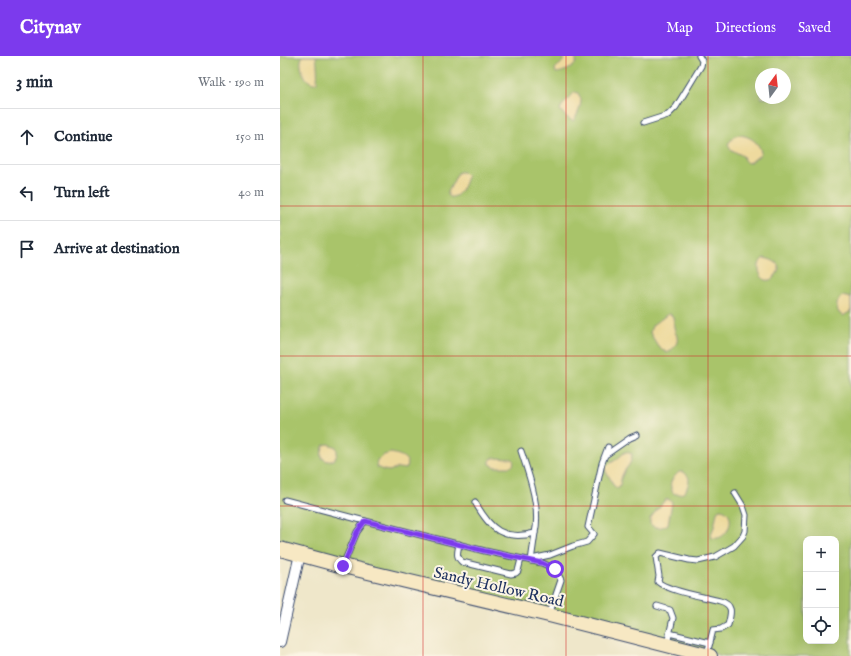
<!DOCTYPE html>
<meta charset="utf-8">
<style>
body{margin:0;font-family:"IM FELL English",serif;background:#f6f6f7;color:#1f2937}
.controls{position:absolute;right:12px;bottom:12px;display:grid;overflow:hidden;border-radius:8px;box-shadow:0 4px 16px #0002}
.controls button{width:36px;height:36px;display:grid;place-items:center;padding:0;border:0;border-bottom:1px solid #e0e1e3;background:#fff;color:#1f2937;font:20px sans-serif}
.compass{position:absolute;left:475px;top:12px;width:36px;height:36px;border-radius:50%;background:#fff;box-shadow:0 4px 16px #0002;rotate:15deg}
.stop{position:absolute;width:12px;height:12px;margin:-9px;border:3px solid #7c3aed;border-radius:50%;background:#fff}
.stop.end{background:#7c3aed;border-color:#fff;box-shadow:0 1px 4px #0008}
.list{margin:0;padding:0;list-style:none}
h2{display:flex;justify-content:space-between;align-items:center;height:52px;margin:0;padding:0 16px;font-size:17px}
h2 small{font-size:13px;font-weight:400;color:#747a83}
.list li{display:grid;grid-template-columns:26px 1fr auto;gap:12px;align-items:center;box-sizing:border-box;height:56px;padding:0 16px;border-top:1px solid #e0e1e3}
.list b{display:block;font-size:15px;white-space:nowrap}
.list em{font-size:13px;font-style:normal;color:#747a83}
.icon{flex:none;width:22px;height:22px;fill:none;stroke:currentColor;stroke-width:2;stroke-linecap:round;stroke-linejoin:round}
.map{position:relative;flex:none;width:571px;height:600px;overflow:hidden}
header{display:flex;align-items:center;gap:24px;box-sizing:border-box;height:56px;padding:0 20px;background:#7c3aed;color:#fff}
header strong{font-size:19px}
nav{display:flex;gap:22px;margin-inline-start:auto;font-size:14px}
main{display:flex}
aside{flex:1;background:#fff}
.map>svg:first-child{display:block}
</style>
<header>
<strong>Citynav</strong>
<nav><a>Map</a><a>Directions</a><a>Saved</a></nav>
</header>
<main>
<aside>
<h2>3 min<small>Walk · 190 m</small></h2>
<ul class="list">
<li><svg class="icon" aria-label="ahead" viewBox="0 0 24 24"><path d="M12 20V5M6 11l6-6 6 6"/></svg><div><b>Continue</b></div><em>150 m</em></li>
<li><svg class="icon" aria-label="left" viewBox="0 0 24 24"><path d="M17 20v-9H6M10 6l-5 5 5 5"/></svg><div><b>Turn left</b></div><em>40 m</em></li>
<li><svg class="icon" aria-label="arrive" viewBox="0 0 24 24"><path d="M6 21V4h12l-3 4 3 4H6"/></svg><div><b>Arrive at destination</b></div></li>
</ul>
</aside>
<div class="map">
<svg width="571" height="600" viewBox="0 0 571 600">
<rect width="100%" height="100%" fill="#fcf5e5"/>
<filter id="ink" filterUnits="userSpaceOnUse"><feTurbulence type="fractalNoise" baseFrequency=".025" numOctaves="2"/><feDisplacementMap in="SourceGraphic" scale="8" xChannelSelector="R" yChannelSelector="G"/><feConvolveMatrix kernelMatrix="1 2 1 2 8 2 1 2 1" color-interpolation-filters="sRGB"/></filter>
<filter id="wash" filterUnits="userSpaceOnUse"><feTurbulence type="fractalNoise" baseFrequency=".012" numOctaves="4" result="noise"/><feDisplacementMap in="SourceGraphic" scale="16" xChannelSelector="R" yChannelSelector="G"/><feGaussianBlur stdDeviation="0.9" result="paint"/><feColorMatrix in="noise" values="0 0 0 0 0 0 0 0 0 0 0 0 0 0 0 0 0 1.4 0 .05"/><feComposite in="paint" operator="in"/></filter>
<g filter="url(#wash)">
<rect width="100%" height="100%" fill="#efe7ca"/>
<!-- green -->
<path fill="#a9c46b" stroke="#627a64" fill-rule="evenodd" d="M0 0H571V600H443L65 507 0 488ZM481 18H505V42H481ZM526 483H556V585H526Z"/>
<!-- sand -->
<g fill="#eeda9e" stroke="#84847e">
<path d="M23 0H36C37 7 38 18 37 26 27 32 16 8 23 0Z"/>
<path d="M284 0H294C295 2 297 4 296 6 295 12 281 17 276 17L275 13C280 7 283 9 284 0Z"/>
<path d="M294 36 298 37 301 43C301 50 298 59 293 65L286 61 280 54C282 47 291 42 294 36Z"/>
<path d="M458 79C469 79 481 87 481 98L471 106 467 107 464 104 463 100 450 93 448 88C451 84 453 81 458 79Z"/>
<path d="M179 116H183L187 120C185 128 180 142 170 141L168 139V136L177 118Z"/>
<path d="M484 202C494 204 505 209 495 220 483 234 472 209 484 202Z"/>
<path d="M562 240 571 242V255L563 260 559 257C555 250 557 245 562 240Z"/>
<path d="M388 258H390L393 261C394 265 393 270 395 275 395 277 397 279 397 281 399 287 392 295 387 297L378 290 370 277C372 268 373 268 380 264 383 262 385 260 388 258Z"/>
<path d="M48 388 56 391C58 396 57 400 54 404L47 405 42 402C41 397 42 393 44 389Z"/>
<path d="M345 396H346L352 398C352 410 345 411 342 420 340 425 341 429 338 433L333 429 330 422 326 416 325 412 329 408 337 403Z"/>
<path d="M111 397C119 399 126 400 128 408L126 413 118 412 109 415 103 414 96 411 97 404 104 399Z"/>
<path d="M213 402 233 403C234 407 234 410 230 411H215L210 408V403Z"/>
<path d="M399 416H403C412 420 409 428 405 436 401 438 398 439 393 437 388 426 391 424 399 416Z"/>
<path d="M388 443 391 445 392 447 388 468C383 472 375 473 370 468V463L372 460 384 445Z"/>
<path d="M440 453C458 454 450 486 432 482L431 478 434 471 437 456 438 454Z"/>
</g>
</g>
<g filter="url(#ink)">
<g fill="none" stroke-linecap="round" stroke-linejoin="round">
<!-- lane casing -->
<g stroke="#3b4b6e" stroke-width="7">
<g id="lane">
<polyline points="363,67 388,59 396,51 421,10 422,5 419,0"/>
<polyline points="327,398 350,382 357,379"/>
<polyline points="5,444 85,465"/>
<path d="M195 446C200 455 210 470 219 475 230 481 244 480 255 477 261 452 249 419 241 395"/>
<path d="M179 488C178 496 175 500 182 506L231 518 236 517 238 515 241 503"/>
<polyline points="251,503 270,499 293,490 307,486 314,478 308,471 322,407 328,391"/>
<polyline points="251,505 255,477"/>
<polyline points="63,509 77,476 85,465 205,495 262,507 275,513 281,524 269,559"/>
<polyline points="377,550 390,554 393,562 387,588"/>
<polyline points="389,577 430,587"/>
<path d="M427 598 433 574 441 573 448 569C451 557 454 549 440 545 426 541 388 535 378 526L379 520 376 501 380 497 409 504 418 505 435 501 454 490 463 480 465 475 466 459 463 450 455 437"/>
</g>
</g>
<!-- street casing -->
<g stroke="#3b4b6e" stroke-width="12">
<polyline id="street" points="0,586 20,498"/>
</g>
<!-- secondary casing -->
<g stroke="#3b4b6e" stroke-width="16">
<polyline id="secondary" points="0,493 63,510 269,559 430,600"/>
</g>
<!-- lane -->
<use href="#lane" stroke="#fff" stroke-width="5"/>
<!-- street -->
<use href="#street" stroke="#fff" stroke-width="10"/>
<!-- secondary -->
<use href="#secondary" stroke="#f7e8c3" stroke-width="14"/>
</g>
</g>
<g fill="none" stroke-linecap="round" stroke-linejoin="round" filter="url(#ink)">
<!-- route -->
<polyline stroke="#7c3aed" stroke-width="5" points="63,510 77,476 85,465 205,495 262,507 275,513"/>
</g>
<!-- grid -->
<path fill="none" stroke="#d62828" stroke-width="1" stroke-opacity="0.55" d="M143 0V600M286 0V600M428 0V600M0 150H571M0 300H571M0 450H571"/>
<g text-anchor="middle" stroke-width="4" stroke-linejoin="round" paint-order="stroke">
<!-- street labels -->
<g font-size="16" fill="#1b2f5e" stroke="#fcf5e5">
<text transform="translate(219 530) rotate(13)" y="6">Sandy Hollow Road</text>
</g>
</g>
</svg>
<div class="controls">
<button>+</button>
<button>−</button>
<button><svg class="icon" aria-label="locate" viewBox="0 0 24 24"><circle cx="12" cy="12" r="6"/><path d="M12 2v4M12 18v4M2 12h4M18 12h4"/></svg></button>
</div>
<svg class="compass" viewBox="-18 -18 36 36"><path d="M0-13l5 13h-10z" fill="#e53935"/><path d="M0 13l5-13h-10z" fill="#747a83"/></svg>
<div class="stop" style="left:275px;top:513px"></div>
<div class="stop end" style="left:63px;top:510px"></div>
</div>
</main>
